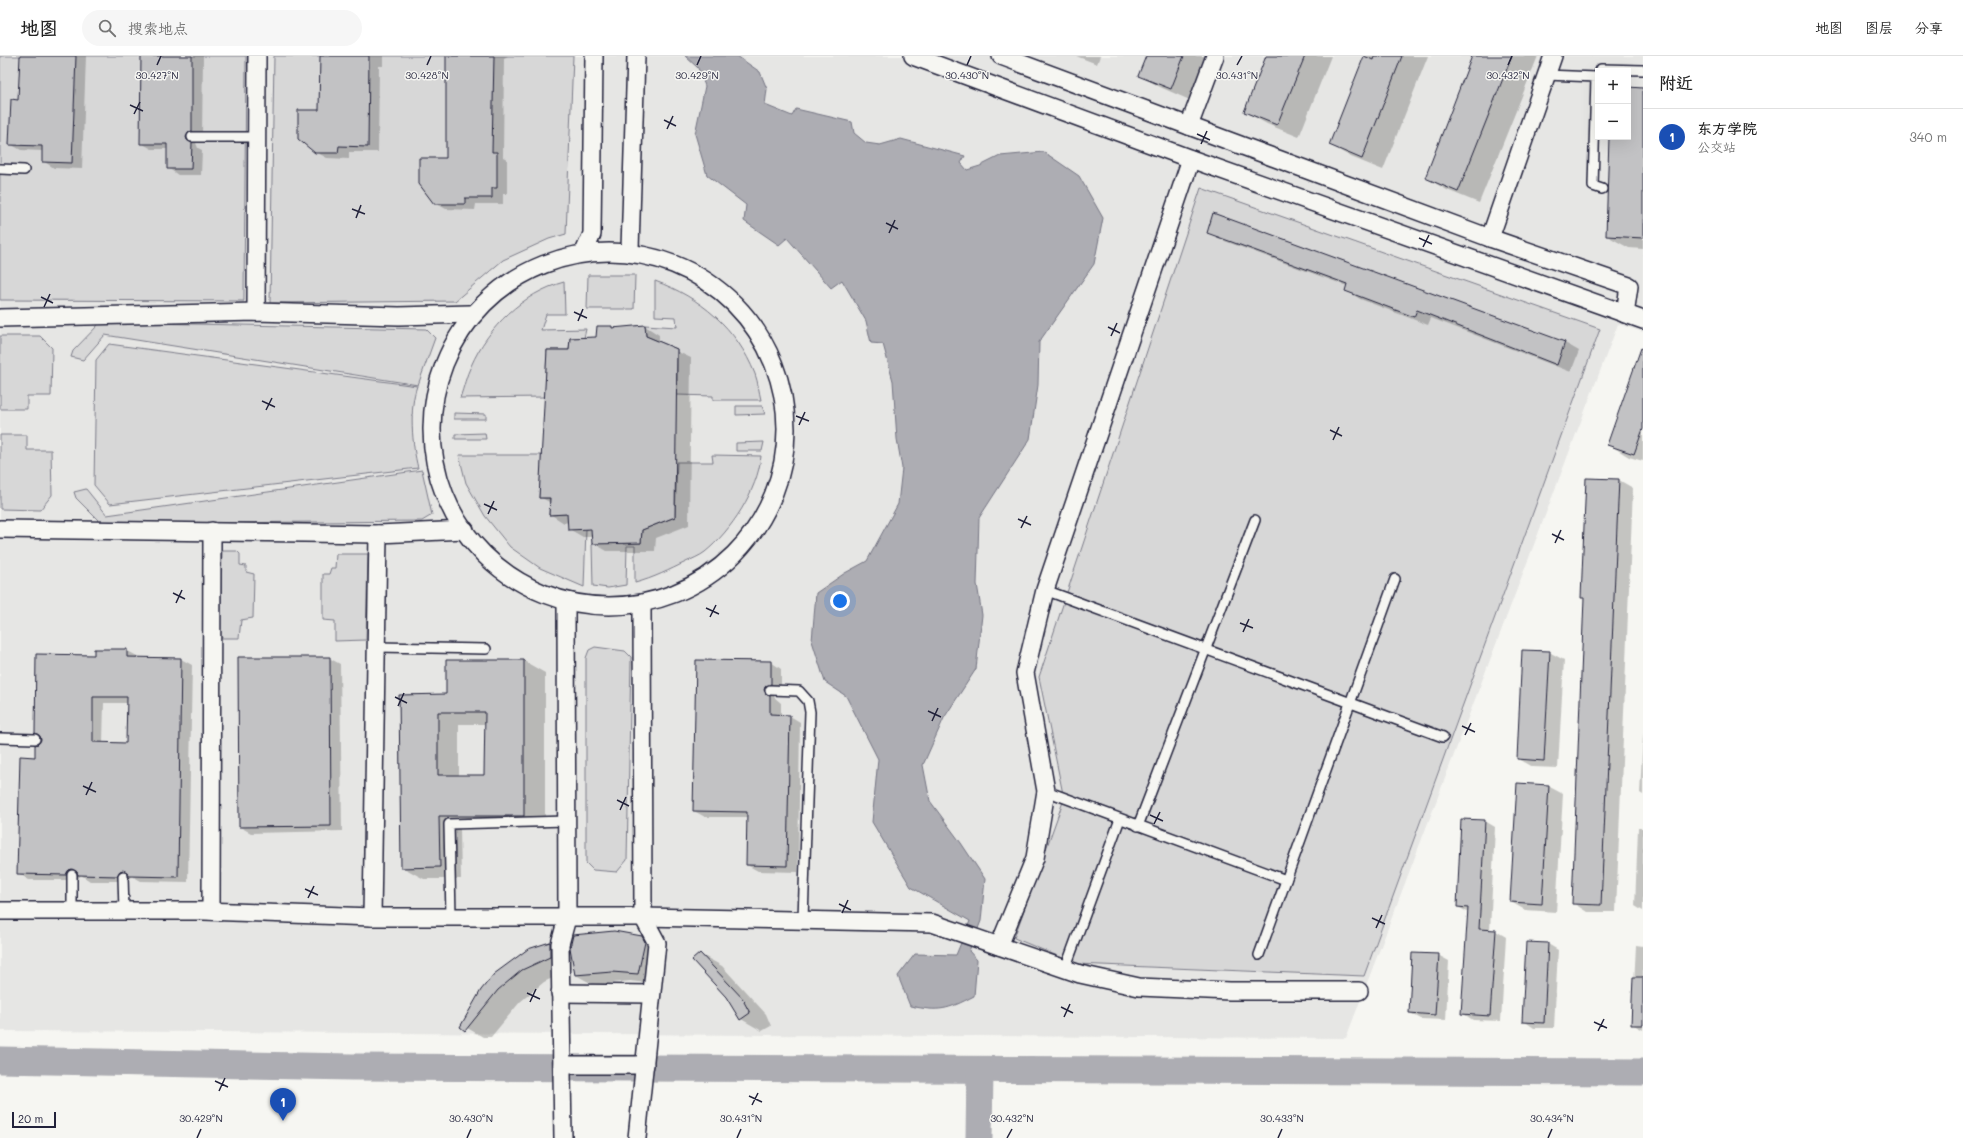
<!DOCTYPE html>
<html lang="zh">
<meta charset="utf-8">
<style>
body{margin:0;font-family:Mali,"LXGW WenKai TC",sans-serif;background:#f6f6f6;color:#222}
.controls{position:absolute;right:12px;top:12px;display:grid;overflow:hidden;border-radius:0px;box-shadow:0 4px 16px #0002}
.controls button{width:36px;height:36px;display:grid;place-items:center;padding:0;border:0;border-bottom:1px solid #e0e0e0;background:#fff;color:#222;font:20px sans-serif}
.scale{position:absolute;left:12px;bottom:10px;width:44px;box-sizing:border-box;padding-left:4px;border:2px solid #22223b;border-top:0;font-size:11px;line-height:14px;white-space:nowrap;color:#22223b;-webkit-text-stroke:3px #f6f6f2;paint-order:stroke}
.you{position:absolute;left:840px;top:545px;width:14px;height:14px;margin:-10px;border:3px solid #fff;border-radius:50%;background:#1a73e8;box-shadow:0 0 0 6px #1a73e833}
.badge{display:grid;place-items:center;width:26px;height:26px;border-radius:50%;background:#db2777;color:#fff;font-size:13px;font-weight:700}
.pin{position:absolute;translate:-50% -33px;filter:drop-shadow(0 1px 2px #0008)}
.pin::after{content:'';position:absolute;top:21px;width:14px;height:12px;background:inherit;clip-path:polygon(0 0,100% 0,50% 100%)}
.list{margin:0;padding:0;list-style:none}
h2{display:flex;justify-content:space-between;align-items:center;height:52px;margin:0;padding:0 16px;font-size:17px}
h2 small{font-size:13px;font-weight:400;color:#767676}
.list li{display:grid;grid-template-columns:26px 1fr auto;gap:12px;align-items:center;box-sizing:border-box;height:56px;padding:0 16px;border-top:1px solid #e0e0e0}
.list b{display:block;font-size:15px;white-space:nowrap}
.list p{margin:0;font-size:13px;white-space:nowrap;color:#767676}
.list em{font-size:13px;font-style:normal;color:#767676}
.icon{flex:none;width:22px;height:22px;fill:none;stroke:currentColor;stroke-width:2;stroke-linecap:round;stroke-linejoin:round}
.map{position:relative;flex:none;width:1643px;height:1082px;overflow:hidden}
header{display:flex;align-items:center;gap:24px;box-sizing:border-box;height:56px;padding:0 20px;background:#fff;border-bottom:1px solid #e0e0e0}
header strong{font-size:19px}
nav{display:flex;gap:22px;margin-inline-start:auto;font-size:14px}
.search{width:280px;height:36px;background:#f6f6f6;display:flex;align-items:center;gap:10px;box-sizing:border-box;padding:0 14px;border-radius:22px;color:#767676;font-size:15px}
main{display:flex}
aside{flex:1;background:#fff}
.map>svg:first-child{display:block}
</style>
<header>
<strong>地图</strong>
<div class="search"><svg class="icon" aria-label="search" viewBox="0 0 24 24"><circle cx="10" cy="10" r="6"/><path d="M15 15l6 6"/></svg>搜索地点</div>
<nav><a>地图</a><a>图层</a><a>分享</a></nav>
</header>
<main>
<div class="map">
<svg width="1643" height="1082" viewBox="0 0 1643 1082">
<rect width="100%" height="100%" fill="#f6f6f2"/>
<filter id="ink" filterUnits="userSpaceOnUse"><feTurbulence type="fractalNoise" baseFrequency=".025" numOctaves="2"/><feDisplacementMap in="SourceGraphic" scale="8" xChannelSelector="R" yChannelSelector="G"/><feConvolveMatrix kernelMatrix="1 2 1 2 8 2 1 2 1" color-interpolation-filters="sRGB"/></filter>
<g filter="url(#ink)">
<!-- built -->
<path fill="#e6e6e4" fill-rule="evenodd" d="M0 0H1643V276L1618 268 1346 982 0 975ZM1598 15H1628V81H1598Z"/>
<!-- green -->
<g fill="#d7d7d7" stroke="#7c7c89">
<polygon points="0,0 246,0 244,245 0,244"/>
<polygon points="274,0 573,0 566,178 549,183 503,204 455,245 270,247"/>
<polygon points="1201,132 1600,273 1364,920 1077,908 1014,882 1064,743 1039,621"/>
<polygon points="588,219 635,219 634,253 587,253"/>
<path d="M655 225C700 241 737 272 755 318 758 326 759 336 761 344H713V340L677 339V293L646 280 645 269 677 271 676 261 655 260Z"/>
<path d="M564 226 565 258H546L541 274 586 273 584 282H570L569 294H547L545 341 460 342C464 331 466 320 471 310 488 271 523 237 564 226Z"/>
<polygon points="101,266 426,273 435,282 418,329 105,279 83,304 71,301 73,295"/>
<polygon points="0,280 40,280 52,292 51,340 27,340 27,353 0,353"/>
<path d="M109 288 417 330C409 352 412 389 418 412L110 448 94 429 96 304Z"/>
<polygon points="736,350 762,350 765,358 736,359"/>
<polygon points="454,357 486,358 486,363 454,363"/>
<polygon points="485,377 486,383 455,383 455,378"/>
<polygon points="0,379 27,379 27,394 51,394 52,439 40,454 0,453"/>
<polygon points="764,386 762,395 736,395 736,387"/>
<polygon points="459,399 542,399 539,442 550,442 549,459 567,458 586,473 584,531 540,512 510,491 485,460 466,427"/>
<path d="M712 399 761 400C758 434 731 475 705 496 700 500 692 503 686 506 669 514 654 522 635 527V490H627L626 529 608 532 593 530 592 488 624 479V488L641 487 642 474 675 461 677 406H713Z"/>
<polygon points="422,414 432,459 422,465 102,468 76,442 74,436 86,433 107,459"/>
<polygon points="222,495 237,495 240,498 240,509 246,510 246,516 254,518 253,562 241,564 239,582 220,582"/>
<polygon points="336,498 368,498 366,584 335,585 335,565 323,564 323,518 329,518 331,512 335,512"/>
<polygon points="595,591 625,595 631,601 627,804 617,816 593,814 586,807 586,602 589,594"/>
</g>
<!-- water -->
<path fill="#adadb3" stroke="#757583" d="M685 0H737L760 16 767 33 765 49 792 60 796 53 852 66 854 77 866 87 880 89 901 83 965 100 961 107 967 114 980 110 1000 100 1044 96 1079 120 1103 162 1094 208 1039 286 1038 329 1030 383 979 462 977 528 982 559 976 613 944 662 923 709 930 745 961 787 985 823 981 865 969 895 977 904 974 940C947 954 940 956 910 950L898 920 915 898 956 899 970 865 911 831 872 766 878 703 846 640 825 626 812 585 816 537 845 517 867 505 898 448 902 412 897 383 893 325 883 288 871 287 866 265 842 224 831 232 787 182 779 189 744 165 746 149 707 119 695 78 705 30 698 12Z"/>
<!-- shadow -->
<g fill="#0003" fill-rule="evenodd">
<polygon points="21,0 86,0 82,113 54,112 43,105 43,95 21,94 10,88 19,45"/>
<polygon points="142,0 203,0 202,81 196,87 198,92 202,94 201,119 178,119 168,112 168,93 152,93 141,87"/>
<polygon points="321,0 383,0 383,10 379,10 378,96 349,96 349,103 327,102 316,96 320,55"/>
<polygon points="447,0 508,0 504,2 503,101 507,103 507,138 503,138 503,148 476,148 475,154 446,153 435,147 447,103"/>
<polygon points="1076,0 1100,0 1097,8"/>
<polygon points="1146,0 1210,0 1192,45 1160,31 1139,19"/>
<polygon points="1267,0 1331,0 1299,81 1267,68 1245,56"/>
<polygon points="1365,0 1428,0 1383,114 1351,101 1330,89"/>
<polygon points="1474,0 1538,0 1479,147 1447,134 1426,122"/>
<polygon points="1628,32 1643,33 1643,193 1629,192 1607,180 1610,81 1628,81"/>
<polygon points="1214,158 1565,287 1579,295 1571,316 1431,262 1428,269 1360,243 1346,234 1347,230 1222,184 1208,176"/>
<polygon points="645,270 659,279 659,287 691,302 689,469 656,482 655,495 607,495 593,487 593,481 583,481 569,473 569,466 564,467 550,458 551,447 540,441 570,295 597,282 611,271 614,273"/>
<polygon points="1643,304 1643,405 1629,401 1608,388"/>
<polygon points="1619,424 1633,432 1616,856 1587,856 1573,847 1585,543 1582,541"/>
<path d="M126 594 137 600V602L181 603 192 609 188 826 141 825 132 820 128 825H90L81 819 77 824H29L18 817 39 689 95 600ZM104 647H128L127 688 103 687Z"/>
<polygon points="1549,596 1564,604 1558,712 1532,711 1518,703"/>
<polygon points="329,602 340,608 342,775 251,777 240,771"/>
<path d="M447 605H524L545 617V772H460L461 823H424L402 811 400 640 447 639ZM459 668H486L485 720H459Z"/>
<polygon points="771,606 781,613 781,634 776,636 774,641 781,647 781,660 790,660 800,666 798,816 758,815 747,809 748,761 705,761 694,755"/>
<polygon points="1643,677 1643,739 1640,737"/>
<polygon points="1548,730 1563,738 1556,856 1525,854 1511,846"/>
<polygon points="1485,765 1495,771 1490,875 1496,875 1506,881 1501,965 1473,964 1462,957 1469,857 1458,851"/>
<polygon points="1638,772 1643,772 1643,855 1635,850"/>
<polygon points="642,881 660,891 655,928 630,925 594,929 576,919"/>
<polygon points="550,887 571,899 571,913 544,926 520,946 491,981 483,981 462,969 528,894"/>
<polygon points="1548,888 1558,894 1554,972 1534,972 1524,965"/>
<polygon points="1636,889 1643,890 1643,974 1632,968"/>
<polygon points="700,898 722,910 766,958 771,970 762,975 741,963"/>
<polygon points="1438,899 1449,905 1446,964 1421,963 1410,957"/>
</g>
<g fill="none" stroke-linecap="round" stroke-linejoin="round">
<!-- river -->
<g stroke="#adadb3" stroke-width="27">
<polyline points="0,1004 352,1011 1643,1016"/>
<polyline points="979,1082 980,1015"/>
</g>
</g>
<!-- building -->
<g fill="#c2c2c4" stroke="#22223b" fill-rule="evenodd">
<polygon points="20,0 76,0 72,107 42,106 42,90 9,89 11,43 18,44"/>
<polygon points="141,0 192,0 192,75 189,76 186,81 187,84 192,87 191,113 167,113 167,88 140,88"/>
<polygon points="320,0 369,0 368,91 339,90 338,97 315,97 298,83 298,54 319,54"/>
<polygon points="446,0 494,0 492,96 497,96 497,132 492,132 492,142 465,142 465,148 434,148 419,128 419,102 446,102"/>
<polygon points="1146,0 1184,0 1171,33 1138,20"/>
<polygon points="1266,0 1305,0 1277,69 1244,56"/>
<polygon points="1364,0 1373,4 1374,0 1402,0 1362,103 1329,89"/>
<polygon points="1472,0 1512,0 1458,136 1425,122"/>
<polygon points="1628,31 1643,32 1643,182 1606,180 1609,81 1628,81"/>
<polygon points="1213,157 1565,286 1557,309 1417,254 1414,261 1345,235 1347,228 1207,177"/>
<polygon points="645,269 646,280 677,293 675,461 642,474 641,487 592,488 591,473 568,474 567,458 549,459 550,442 539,442 547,294 569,294 570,282 596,281 597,270 612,270 612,272"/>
<polygon points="1641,292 1643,293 1643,373 1634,398 1607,389"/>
<polygon points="1586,422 1619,423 1601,849 1572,848 1584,542 1581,542"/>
<path d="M94 593H127V601L181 602 178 821 129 820 128 817 123 814 120 815 117 820 78 819 77 816 72 813 69 814 66 819 17 818 20 700 35 701V689L38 688 41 684 40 680 35 677 36 598 94 599ZM93 641H127L126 687 93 686Z"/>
<polygon points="1522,594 1550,595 1544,705 1517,703"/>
<polygon points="238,601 330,601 331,770 239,771"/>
<path d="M446 604H524V760H439L440 811 401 812 399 639 446 638ZM438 656H485L484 719H438Z"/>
<polygon points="696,604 771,605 771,628 765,631 764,634 767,639 770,640 770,658 790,659 787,810 746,809 747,756 693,755"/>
<polygon points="1517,727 1549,729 1542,848 1510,846"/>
<polygon points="1461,763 1485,764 1479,873 1496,874 1490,960 1461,958 1468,852 1457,851"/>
<polygon points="614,875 642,880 645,886 638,918 612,916 575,919 570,892 573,879"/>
<polygon points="550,886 550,901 522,914 498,934 465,975 460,971 481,934 494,918 528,893"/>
<polygon points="1526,886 1548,887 1544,967 1522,966"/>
<polygon points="700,897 745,945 744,946 750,957 740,964 726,941 692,904"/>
<polygon points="1412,897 1439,898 1435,959 1409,957"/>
<polygon points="1633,921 1643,921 1643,969 1631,969"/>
</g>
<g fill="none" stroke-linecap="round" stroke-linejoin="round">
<!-- service casing -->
<g stroke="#22223b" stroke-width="12">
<g id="service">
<polyline points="1600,15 1601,13 1643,14"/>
<polyline points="1546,19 1596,21 1593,130 1602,133"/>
<polyline points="192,81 257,81"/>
<polyline points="0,113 24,114"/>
<polyline points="1045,534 1443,681"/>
<polyline points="377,591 486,593"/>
<polyline points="770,634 799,635 808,645 810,656 803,863"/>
<polyline points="0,682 35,683"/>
<polyline points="1046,735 1286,824"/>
<polyline points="1138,770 1255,464"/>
<polyline points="123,820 124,855"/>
<polyline points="72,855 72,819"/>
<polyline points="451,861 449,768 567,765"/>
<polyline points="1259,899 1395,523"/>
<polyline points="1068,905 1120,763"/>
</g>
</g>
<!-- minor casing -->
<g stroke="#22223b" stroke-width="20">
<g id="minor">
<polyline points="913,0 1191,103 1643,264"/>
<polyline points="1001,0 1490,182 1553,0"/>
<polyline points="1189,70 1215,0"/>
<polyline points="1490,182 1629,230 1625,258"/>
<polyline points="630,193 636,0"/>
<polyline points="585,194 592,178 594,0"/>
<circle cx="609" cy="373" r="177"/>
<polyline points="256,256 257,0"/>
<polyline points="0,262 256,256 399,260 470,258"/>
<polyline points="0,473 378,478 465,474"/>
<polyline points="0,855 204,855 372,861 643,861 932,867 1080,918 1139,931 1230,935 1359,935"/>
<polyline points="211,855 212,475"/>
<polyline points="372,861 378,478"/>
<polyline points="999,890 1035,802 1046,735 1025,617 1045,534 1191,103"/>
<polyline points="560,937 651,938"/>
<polyline points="562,1009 645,1009"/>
<polyline points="563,1082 560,888 567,862 566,548"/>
<polyline points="637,1082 657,887 643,861 642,553"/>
</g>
</g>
<!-- service -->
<use href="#service" stroke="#f6f6f2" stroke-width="9"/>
<!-- minor -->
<use href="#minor" stroke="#f6f6f2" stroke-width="17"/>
</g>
</g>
<!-- ticks -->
<path fill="none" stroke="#22223b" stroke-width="1.5" d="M157 9 161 0M427 9 431 0M697 9 701 0M967 9 971 0M1237 9 1242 0M1508 9 1512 0M130 49 143 55M134 58 140 46M664 64 676 70M667 73 673 60M1197 78 1210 84M1201 88 1207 75M352 153 365 158M356 162 361 149M886 167 898 173M889 177 895 164M1419 182 1432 188M1423 191 1429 179M41 241 53 247M44 251 50 238M574 256 587 262M578 265 583 253M1108 271 1120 277M1111 280 1117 267M262 345 275 351M266 354 272 342M796 360 809 365M799 369 805 356M1330 374 1342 380M1333 384 1339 371M484 448 497 454M488 458 494 445M1018 463 1031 469M1021 472 1027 460M1552 478 1564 484M1555 487 1561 474M173 537 185 543M176 547 182 534M706 552 719 558M710 561 716 549M1240 567 1253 572M1243 576 1249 563M395 641 407 647M398 650 404 637M928 655 941 661M932 665 938 652M1462 670 1475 676M1465 679 1471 667M83 730 96 736M86 739 92 726M617 744 629 750M620 754 626 741M1150 759 1163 765M1154 768 1160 756M305 833 318 839M308 842 314 830M839 848 851 854M842 857 848 844M1372 862 1385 868M1376 872 1382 859M527 937 540 943M530 946 536 933M1061 951 1073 957M1064 961 1070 948M1594 966 1607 972M1598 975 1604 963M215 1025 228 1031M219 1035 225 1022M749 1040 762 1046M752 1049 758 1037M197 1082 201 1073M467 1082 471 1073M737 1082 741 1073M1007 1082 1012 1073M1278 1082 1282 1073M1548 1082 1552 1073"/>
<g font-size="10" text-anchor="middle" fill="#22223b" stroke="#f6f6f2" stroke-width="3" stroke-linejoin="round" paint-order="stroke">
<text x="157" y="23">30.427°N</text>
<text x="427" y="23">30.428°N</text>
<text x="697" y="23">30.429°N</text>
<text x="967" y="23">30.430°N</text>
<text x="1237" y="23">30.431°N</text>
<text x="1508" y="23">30.432°N</text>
<text x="201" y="1066">30.429°N</text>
<text x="471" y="1066">30.430°N</text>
<text x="741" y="1066">30.431°N</text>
<text x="1012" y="1066">30.432°N</text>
<text x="1282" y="1066">30.433°N</text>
<text x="1552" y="1066">30.434°N</text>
</g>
</svg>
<div class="controls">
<button>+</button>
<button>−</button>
</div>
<div class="scale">20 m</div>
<div class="you"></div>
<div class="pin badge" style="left:283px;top:1065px;background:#1a4fb4">1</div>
</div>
<aside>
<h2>附近<small></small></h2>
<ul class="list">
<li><span class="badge" style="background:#1a4fb4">1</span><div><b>东方学院</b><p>公交站</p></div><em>340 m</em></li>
</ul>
</aside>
</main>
